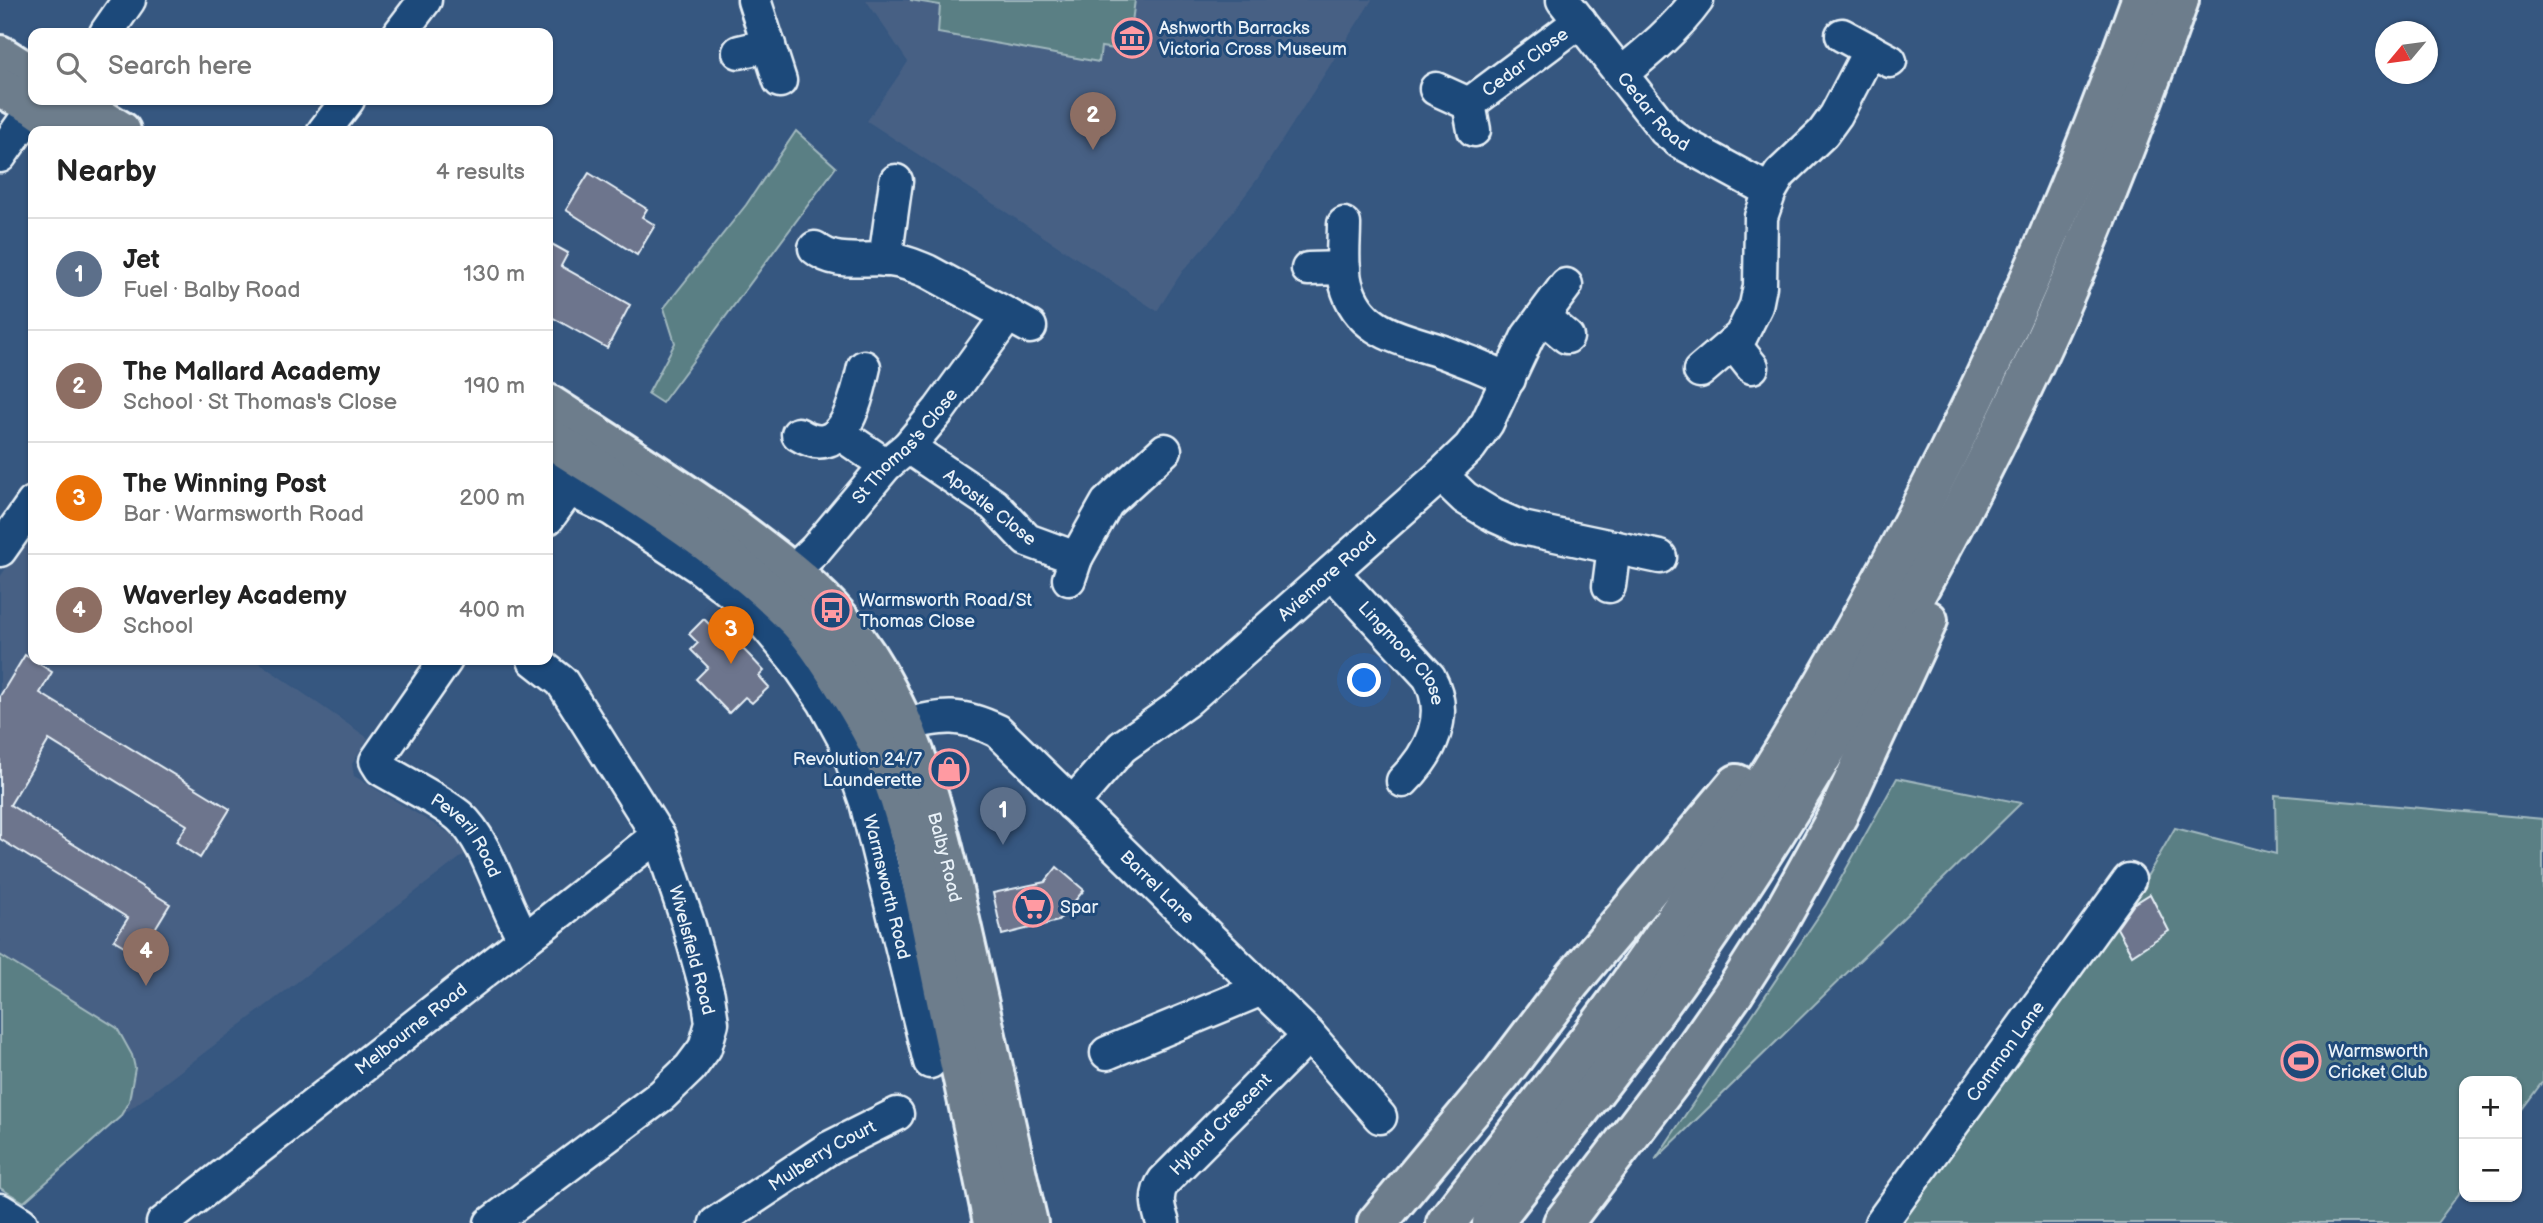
<!DOCTYPE html>
<meta charset="utf-8">
<style>
body{margin:0;font-family:"Balsamiq Sans",sans-serif;background:#f2f2f2;color:#222}
.controls{position:absolute;right:21px;bottom:21px;display:grid;overflow:hidden;border-radius:14px;box-shadow:0 2px 5px #0004}
.controls button{width:63px;height:63px;display:grid;place-items:center;padding:0;border:0;border-bottom:2px solid #e0e0e0;background:#fff;color:#222;font:35px sans-serif}
.compass{position:absolute;left:2375px;top:21px;width:63px;height:63px;border-radius:50%;background:#fff;box-shadow:0 2px 5px #0004;rotate:241deg}
.you{position:absolute;left:1365px;top:681px;width:24px;height:24px;margin:-18px;border:5px solid #fff;border-radius:50%;background:#1a73e8;box-shadow:0 0 0 10px #1a73e833}
.badge{display:grid;place-items:center;width:46px;height:46px;border-radius:50%;background:#7c3aed;color:#fff;font-size:23px;font-weight:700}
.pin{position:absolute;translate:-50% -58px;filter:drop-shadow(0 2px 4px #0008)}
.pin::after{content:'';position:absolute;top:37px;width:24px;height:21px;background:inherit;clip-path:polygon(0 0,100% 0,50% 100%)}
.list{margin:0;padding:0;list-style:none}
h2{display:flex;justify-content:space-between;align-items:center;height:91px;margin:0;padding:0 28px;font-size:30px}
h2 small{font-size:23px;font-weight:400;color:#767676}
.list li{display:grid;grid-template-columns:46px 1fr auto;gap:21px;align-items:center;box-sizing:border-box;height:112px;padding:0 28px;border-top:2px solid #e0e0e0}
.list b{display:block;font-size:26px;white-space:nowrap}
.list p{margin:0;font-size:23px;white-space:nowrap;color:#767676}
.list em{font-size:23px;font-style:normal;color:#767676}
.icon{flex:none;width:38px;height:38px;fill:none;stroke:currentColor;stroke-width:2;stroke-linecap:round;stroke-linejoin:round}
.map{position:relative;flex:none;width:2543px;height:1223px;overflow:hidden}
.search{position:absolute;background:#fff;box-shadow:0 2px 5px #0004;left:28px;top:28px;width:525px;height:77px;display:flex;align-items:center;gap:18px;box-sizing:border-box;padding:0 24px;border-radius:14px;color:#767676;font-size:26px}
.panel{position:absolute;background:#fff;box-shadow:0 2px 5px #0004;left:28px;top:126px;width:525px;height:539px;border-radius:14px}
.map>svg:first-child{display:block}
</style>
<div class="map">
<svg width="2543" height="1223" viewBox="0 0 2543 1223">
<rect width="100%" height="100%" fill="#365780"/>
<filter id="ink" filterUnits="userSpaceOnUse"><feTurbulence type="fractalNoise" baseFrequency=".0143" numOctaves="2"/><feDisplacementMap in="SourceGraphic" scale="14" xChannelSelector="R" yChannelSelector="G"/><feConvolveMatrix kernelMatrix="1 2 1 2 8 2 1 2 1" color-interpolation-filters="sRGB"/></filter>
<g filter="url(#ink)">
<!-- built -->
<g fill="#466084">
<polygon points="866,0 1372,0 1258,178 1216,234 1182,272 1157,311 867,121 908,62"/>
<polygon points="33,529 33,660 255,660 368,738 352,764 354,776 454,836 465,854 120,1117 24,1202 0,1188 0,577"/>
</g>
<!-- green -->
<g fill="#5a7f84" stroke="#a1b8be" stroke-width="2">
<polygon points="910,0 1135,0 1128,51 1101,47 1099,62 938,33 940,5"/>
<polygon points="796,131 836,167 662,403 648,394 675,343 664,308 746,205"/>
<polygon points="1897,778 2021,803 1655,1160 1826,905"/>
<polygon points="2275,795 2543,819 2543,1081 2517,1116 2517,1081 2464,1081 2464,1187 2437,1223 1895,1223 2145,880 2175,828 2276,854"/>
<polygon points="0,955 117,1028 132,1055 135,1068 129,1101 120,1117 24,1202 0,1188"/>
</g>
<!-- building -->
<g fill="#6d758d" stroke="#e8f1f8" stroke-width="2">
<polygon points="589,173 647,209 642,217 655,225 637,255 566,210"/>
<polygon points="548,242 568,253 561,266 630,305 607,348 548,315"/>
<polygon points="704,619 717,632 721,627 750,656 764,671 759,676 769,687 752,703 745,697 729,713 696,679 708,667 691,650 698,643 689,634"/>
<polygon points="25,655 52,672 40,693 230,809 200,858 176,842 187,825 49,740 10,805 170,904 139,955 114,940 128,918 0,839 0,696"/>
<polygon points="1057,867 1084,890 1058,921 1002,935 993,893 1045,882"/>
<polygon points="2150,894 2169,931 2132,955 2117,928 2134,904"/>
</g>
<g fill="none" stroke-linecap="round" stroke-linejoin="round">
<!-- minor casing -->
<g stroke="#e8f1f8" stroke-width="37">
<g id="minor">
<polyline points="754,0 780,81"/>
<path id="s1" d="M1563 0 1665 130 1680 142 1770 191"/>
<polyline points="106,33 129,0"/>
<polyline points="400,33 425,0"/>
<polyline points="1842,35 1890,61"/>
<polyline points="739,52 769,45"/>
<path d="M1621 74C1649 51 1676 29 1697 0"/>
<polyline points="1436,89 1469,104 1474,130"/>
<path id="s2" d="M1469 104 1580 21"/>
<polyline points="324,131 348,100"/>
<polyline points="0,156 35,106"/>
<path d="M1344 224C1344 243 1341 265 1346 284 1359 334 1403 338 1443 352 1465 360 1487 369 1509 379"/>
<path d="M815 248C836 266 864 257 890 260 903 261 915 266 927 271L1030 327"/>
<polyline points="885,260 896,181"/>
<polyline points="1308,269 1344,268"/>
<polyline points="1543,317 1567,337"/>
<polyline points="1733,343 1752,367"/>
<polyline points="1700,371 1741,336 1756,306 1760,286 1761,217 1770,191 1780,174 1823,133 1836,115 1870,50"/>
<polyline points="839,433 886,465"/>
<path d="M798 434C844 463 856 400 864 367"/>
<polyline points="908,447 994,505 1027,540 1076,558"/>
<polyline points="1441,475 1465,498 1493,515 1522,528 1660,557"/>
<path id="s3" d="M548 476 569 489 611 509 699 567 731 592 755 612 795 660 824 702 844 739 866 802 930 1062"/>
<polyline points="548,518 569,489"/>
<polyline points="0,550 33,503"/>
<path id="s4" d="M793 571 815 550 886 465 908 447 939 410 1008 315"/>
<path id="s5" d="M1332 572 1429 677C1450 715 1431 753 1403 781"/>
<polyline points="1069,579 1076,558 1107,503 1165,450"/>
<polyline points="1609,586 1614,547"/>
<path id="s6" d="M446 660 376 761 381 769C403 782 440 800 459 816 489 842 502 903 524 938"/>
<path id="s7" d="M904 725C943 715 961 713 998 731L1309 1035 1380 1117"/>
<path id="s8" d="M1072 804 1122 747 1185 702 1441 475 1470 447 1487 423 1528 336 1566 285"/>
<polyline points="1107,1053 1262,989"/>
<polyline points="0,1210 21,1223"/>
<path id="s9" d="M163 1223 648 843 659 837"/>
<polyline points="491,1223 662,1095 690,1068 705,1048 712,1023 708,995 689,926 659,837 562,682 534,660"/>
<path id="s10" d="M716 1223 829 1148 897 1114"/>
<path id="s11" d="M1163 1223C1158 1208 1154 1195 1164 1181L1309 1035"/>
<path id="s12" d="M1881 1223 2129 880"/>
</g>
</g>
<!-- major casing -->
<g stroke="#e8f1f8" stroke-width="44">
<g id="major">
<polyline points="0,55 33,76"/>
<polyline points="0,87 35,106 71,131"/>
<polyline points="70,100 121,131"/>
<path id="s13" d="M548 404C610 444 673 484 733 527 767 553 801 577 830 608 918 702 942 844 970 964 989 1051 1008 1137 1028 1223"/>
<path d="M548 437C631 491 721 543 791 614 810 632 825 655 839 677 855 702 871 728 883 755 915 831 928 916 945 995 961 1071 978 1147 993 1223"/>
</g>
</g>
<!-- highway casing -->
<g stroke="#e8f1f8" stroke-width="44">
<g id="highway">
<polyline points="1377,1223 1502,1073 1571,982 1737,784"/>
<path d="M1446 1223C1505 1146 1567 1071 1624 992 1842 688 2015 352 2141 0"/>
<path d="M1492 1223C1563 1131 1636 1041 1701 946 1759 862 1812 775 1863 688 1934 565 2001 440 2058 310 2103 208 2142 105 2179 0"/>
<polyline points="1563,1223 1681,1068 1735,991 1775,928 1838,815 1928,620"/>
</g>
</g>
<!-- minor -->
<use href="#minor" stroke="#1f4a7a" stroke-width="32"/>
<!-- major -->
<use href="#major" stroke="#6d7d8c" stroke-width="38"/>
<!-- highway -->
<use href="#highway" stroke="#6d7d8c" stroke-width="38"/>
</g>
</g>
<!-- icons -->
<defs>
<g id="museum-ring" transform="scale(2.0125)"><circle r="9.5" fill="#1f4a7a" stroke="#ff9aa2" stroke-width="1.5"/><path d="M0-6L6-3V-2H-6V-3ZM-5-1h2V3h-2ZM-1-1h2V3h-2ZM3-1h2V3H3ZM-6 4H6V6H-6Z" fill="#ff9aa2"/></g>
<g id="bus-ring" transform="scale(2.0125)"><circle r="9.5" fill="#1f4a7a" stroke="#ff9aa2" stroke-width="1.5"/><path d="M-5-6H5V4H4V6H2V4H-2V6H-4V4H-5ZM-3.5-4V0h7V-4ZM-3.5 1.2v1.5H-2V1.2ZM2 1.2v1.5H3.5V1.2Z" fill="#ff9aa2"/></g>
<g id="shop-ring" transform="scale(2.0125)"><circle r="9.5" fill="#1f4a7a" stroke="#ff9aa2" stroke-width="1.5"/><path d="M-5-2.5h2.3a2.7 3.5 0 0 1 5.4 0H5L5.5 6h-11ZM-1.5-2.5h3a1.5 2.3 0 0 0-3 0Z" fill="#ff9aa2"/></g>
<g id="supermarket-ring" transform="scale(2.0125)"><circle r="9.5" fill="#1f4a7a" stroke="#ff9aa2" stroke-width="1.5"/><path d="M-6-5.5h2.5l.6 2H6L4.5 2H-2.5L-4.4-4H-6ZM-1.5 3.2a1.3 1.3 0 1 0 .1 0ZM3 3.2a1.3 1.3 0 1 0 .1 0Z" fill="#ff9aa2"/></g>
<g id="stadium-ring" transform="scale(2.0125)"><circle r="9.5" fill="#1f4a7a" stroke="#ff9aa2" stroke-width="1.5"/><path d="M0-5a6.5 5 0 1 0 0 10a6.5 5 0 1 0 0-10ZM-3.5-1.8h7v3.6h-7Z" fill="#ff9aa2"/></g>
</defs>
<g fill-rule="evenodd">
<use href="#museum-ring" x="1132" y="38"/>
<use href="#bus-ring" x="832" y="610"/>
<use href="#shop-ring" x="949" y="769"/>
<use href="#supermarket-ring" x="1033" y="907"/>
<use href="#stadium-ring" x="2301" y="1061"/>
</g>
<g text-anchor="middle" stroke-width="6" stroke-linejoin="round" paint-order="stroke">
<!-- poi labels -->
<g font-size="18" fill="#e8f1f8" stroke="#1f4a7a" text-anchor="start">
<text x="1159" y="34">Ashworth Barracks<tspan x="1159" dy="21">Victoria Cross Museum</tspan></text>
<text x="859" y="606">Warmsworth Road/St<tspan x="859" dy="21">Thomas Close</tspan></text>
<text x="922" y="765" text-anchor="end">Revolution 24/7<tspan x="922" dy="21">Launderette</tspan></text>
<text x="1060" y="913">Spar</text>
<text x="2328" y="1057">Warmsworth<tspan x="2328" dy="21">Cricket Club</tspan></text>
</g>
<!-- street labels -->
<g font-size="18" fill="#e8f1f8" stroke="#1f4a7a">
<text dy="6" stroke="none"><textPath href="#s2" startOffset="70">Cedar Close</textPath></text>
<text dy="6" stroke="none"><textPath href="#s1" startOffset="144">Cedar Road</textPath></text>
<text dy="6" stroke="none"><textPath href="#s4" startOffset="168">St Thomas's Close</textPath></text>
<text transform="translate(990 507) rotate(38)" y="6">Apostle Close</text>
<text dy="6" stroke="none"><textPath href="#s8" startOffset="343">Aviemore Road</textPath></text>
<text dy="6" stroke="none"><textPath href="#s5" startOffset="108">Lingmoor Close</textPath></text>
<text dy="6" stroke="none"><textPath href="#s6" startOffset="243">Peveril Road</textPath></text>
<text dy="6" stroke="none"><textPath href="#s13" startOffset="626">Balby Road</textPath></text>
<text dy="6" stroke="none"><textPath href="#s3" startOffset="558">Warmsworth Road</textPath></text>
<text dy="6" stroke="none"><textPath href="#s7" startOffset="320">Barrel Lane</textPath></text>
<text transform="translate(692 950) rotate(75)" y="6">Wivelsfield Road</text>
<text dy="6" stroke="none"><textPath href="#s9" startOffset="315">Melbourne Road</textPath></text>
<text dy="6" stroke="none"><textPath href="#s12" startOffset="212">Common Lane</textPath></text>
<text dy="6" stroke="none"><textPath href="#s11" startOffset="124">Hyland Crescent</textPath></text>
<text dy="6" stroke="none"><textPath href="#s10" startOffset="126">Mulberry Court</textPath></text>
</g>
</g>
</svg>
<div class="controls">
<button>+</button>
<button>−</button>
</div>
<svg class="compass" viewBox="-18 -18 36 36"><path d="M0-13l5 13h-10z" fill="#e53935"/><path d="M0 13l5-13h-10z" fill="#767676"/></svg>
<div class="you"></div>
<div class="pin badge" style="left:1003px;top:845px;background:#5c6f8a">1</div>
<div class="pin badge" style="left:1093px;top:150px;background:#8d6e63">2</div>
<div class="pin badge" style="left:731px;top:664px;background:#e8710a">3</div>
<div class="pin badge" style="left:146px;top:986px;background:#8d6e63">4</div>
<div class="search"><svg class="icon" aria-label="search" viewBox="0 0 24 24"><circle cx="10" cy="10" r="6"/><path d="M15 15l6 6"/></svg>Search here</div>
<section class="panel">
<h2>Nearby<small>4 results</small></h2>
<ul class="list">
<li><span class="badge" style="background:#5c6f8a">1</span><div><b>Jet</b><p>Fuel · Balby Road</p></div><em>130 m</em></li>
<li><span class="badge" style="background:#8d6e63">2</span><div><b>The Mallard Academy</b><p>School · St Thomas's Close</p></div><em>190 m</em></li>
<li><span class="badge" style="background:#e8710a">3</span><div><b>The Winning Post</b><p>Bar · Warmsworth Road</p></div><em>200 m</em></li>
<li><span class="badge" style="background:#8d6e63">4</span><div><b>Waverley Academy</b><p>School</p></div><em>400 m</em></li>
</ul>
</section>
</div>
